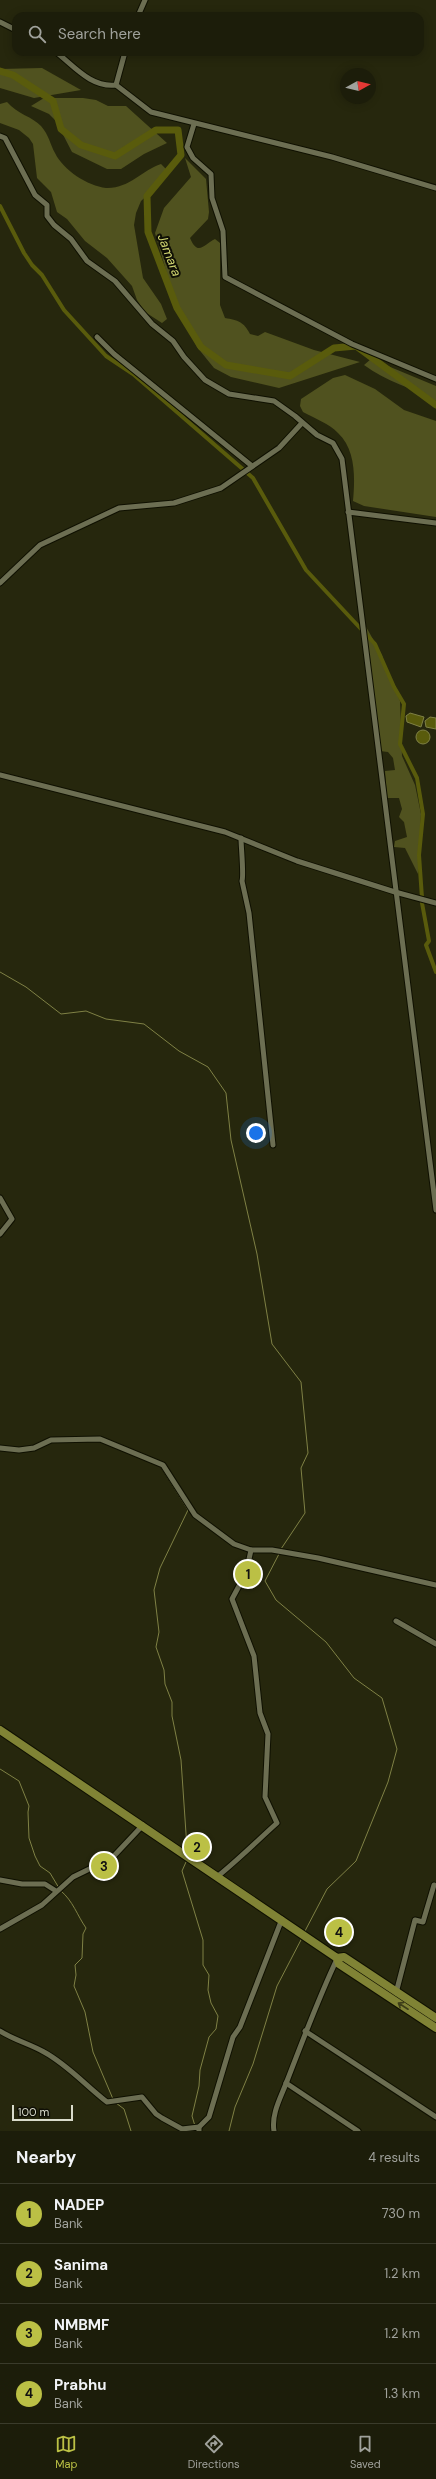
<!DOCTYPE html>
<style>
body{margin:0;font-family:"DM Sans",sans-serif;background:#252613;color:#f1f3f6}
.compass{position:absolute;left:340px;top:68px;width:36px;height:36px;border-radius:50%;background:#1c1d0a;box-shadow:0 2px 10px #0003;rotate:82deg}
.scale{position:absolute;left:12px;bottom:10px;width:61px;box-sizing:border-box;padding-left:4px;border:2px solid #d9dbcb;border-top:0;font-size:11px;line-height:14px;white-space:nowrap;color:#d9dbcb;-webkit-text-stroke:3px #0f0f05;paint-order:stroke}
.you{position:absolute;left:256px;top:1133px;width:14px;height:14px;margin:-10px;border:3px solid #fff;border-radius:50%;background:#1a73e8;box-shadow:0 0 0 6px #1a73e833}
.badge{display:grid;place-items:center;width:26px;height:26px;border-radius:50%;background:#bbc045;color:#111;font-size:13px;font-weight:700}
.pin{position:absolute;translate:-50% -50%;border:2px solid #fff;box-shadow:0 1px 4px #0006}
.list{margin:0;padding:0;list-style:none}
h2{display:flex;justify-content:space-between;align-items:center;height:52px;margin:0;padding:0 16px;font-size:17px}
h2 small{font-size:13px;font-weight:400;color:#a0a29c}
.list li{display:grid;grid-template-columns:26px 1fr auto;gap:12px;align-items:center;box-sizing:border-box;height:60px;padding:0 16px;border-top:1px solid #3a3b2b}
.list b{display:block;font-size:15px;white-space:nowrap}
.list p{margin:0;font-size:13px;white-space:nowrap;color:#a0a29c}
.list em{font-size:13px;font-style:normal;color:#a0a29c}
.icon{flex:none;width:22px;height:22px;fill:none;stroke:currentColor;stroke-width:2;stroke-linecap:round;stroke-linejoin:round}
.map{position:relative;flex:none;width:436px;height:2131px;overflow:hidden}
.search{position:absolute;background:#1c1d0a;box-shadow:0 2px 10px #0003;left:12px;right:12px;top:12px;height:44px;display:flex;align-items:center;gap:10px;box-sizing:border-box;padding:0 14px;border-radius:12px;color:#a0a29c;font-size:15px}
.sheet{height:292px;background:#1c1d0a}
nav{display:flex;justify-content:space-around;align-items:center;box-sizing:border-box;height:56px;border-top:1px solid #3a3b2b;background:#1c1d0a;font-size:11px;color:#a0a29c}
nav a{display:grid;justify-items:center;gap:2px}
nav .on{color:#bbc045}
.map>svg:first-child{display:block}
</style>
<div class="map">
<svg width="436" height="2131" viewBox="0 0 436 2131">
<rect width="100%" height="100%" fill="#26270d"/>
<!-- green -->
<g fill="#50521f">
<polygon points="42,68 81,90 34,98 0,88 0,69"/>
<polygon points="44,98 83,98 96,100 108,106 126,106 167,143 144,154 121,169 107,169 72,152 56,121 49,114 31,106"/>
<path d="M7 102C17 114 33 117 41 126 49 135 50 144 55 153 63 170 88 186 106 188 129 189 142 170 161 164L166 169 156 187 141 201 136 213 134 225 143 278 161 304 167 319 162 323 145 312 137 300 132 286 107 258 85 241 67 219 57 212 51 192 37 178 33 144 29 138 19 130 0 123V104Z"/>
<path d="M185 158 206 179 209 212 208 219 190 238C198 257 204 244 215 239L220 243V305L225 318C238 320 244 322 250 334L258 336 265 332 314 350 360 362 279 388 231 377 214 368 197 347 174 298 155 233 164 208 191 177Z"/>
<path d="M371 359 436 386V401C412 387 386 382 364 365Z"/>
<path d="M345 375 375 389 404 410 436 421V517L364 506 353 501C355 478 356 450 338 433 330 424 314 418 303 412L300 406 301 399 333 378Z"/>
<polygon points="365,625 382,655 387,672 400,701 402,756 415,785 421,814 418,874 405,848 394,847 395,841 407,837 404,822 399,817 402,809 399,798 387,798 385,771 395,770 393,758 388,752 380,751"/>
</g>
<!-- water -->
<g fill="#595b0c" stroke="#7f8145">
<polygon points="410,713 424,717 421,727 407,722 406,716"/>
<polygon points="430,717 436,718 436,729 426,727 425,721"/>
<circle cx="423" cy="737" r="7"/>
</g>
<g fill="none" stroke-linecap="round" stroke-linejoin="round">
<!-- stream -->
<g stroke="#7f8145" stroke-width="1">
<polyline points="0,972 26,987 61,1014 86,1011 106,1019 144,1024 179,1051 208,1067 226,1093 231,1140 257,1254 272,1344 301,1382 308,1453 301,1468 305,1513 281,1549"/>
<polyline points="161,1467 188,1510 160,1568 154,1590 159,1632 156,1647 164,1670 165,1684 172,1702 172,1716 181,1760 187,1848"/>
<polyline points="279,1554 265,1581 276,1600 326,1642 354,1678 382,1698 397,1749 388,1782 356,1861 327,1889 305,1931"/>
<polyline points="0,1769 19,1781 29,1806 28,1812 29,1838 35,1856 40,1866 50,1873 59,1888"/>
<polyline points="186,1862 182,1871 203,1940 203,1965 209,1975 208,1990 211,2003 218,2016 216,2029 209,2037 200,2070 199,2086 192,2116 195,2126"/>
<path d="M61 1891C73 1901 77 1915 86 1928L83 1934 82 1958 75 1965 76 1975 74 1986 85 2012 93 2052 113 2099"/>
<polyline points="116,2103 124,2109 131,2131"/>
<polyline points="229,2131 235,2107 253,2064 277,1986 302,1938"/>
</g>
<!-- canal -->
<g stroke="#595b0c" stroke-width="4">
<polyline points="0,206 24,253 32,265 42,275 64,310 106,356 133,374 253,478 306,570 375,644 394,687 404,704 400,744 417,778 423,814 419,855 422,898"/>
<polyline points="422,903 429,941 426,945 436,972"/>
</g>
<!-- river -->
<polyline stroke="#595b0c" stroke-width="7" points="0,71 13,75 53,101 61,129 81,145 115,156 156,130 178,130 181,155 147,196 148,232 177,308 201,347 226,365 290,376 334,348 356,346 436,405"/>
<!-- minor casing -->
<g stroke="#0f1000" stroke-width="7">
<g id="minor">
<polyline points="138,16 145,0"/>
<polyline points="0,22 16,30"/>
<path d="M56 52C74 66 91 88 116 85"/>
<polyline points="125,52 116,85 151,112 332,157 436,188"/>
<polyline points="194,124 187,147 193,158 211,174 212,198 223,231 225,277 352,344 436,379"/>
<polyline points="0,136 5,138 35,195 47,205 47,216 54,225 71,239 87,261 115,281 152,324 173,341 184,357 205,380 229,394 274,401 295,416 317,435 333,443 342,459 436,1210"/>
<polyline points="97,337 114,354 252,466"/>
<polyline points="348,512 436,523"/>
<polyline points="0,583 40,545 119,508 174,503 221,488 279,448 302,423"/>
<polyline points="0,775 225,832 297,861 395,892 436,903"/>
<path d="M241 838C241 847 244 875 242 881L249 913 273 1145"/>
<polyline points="0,1198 12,1219 0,1234"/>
<polyline points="0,1448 19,1450 34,1448 51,1440 100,1439 163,1465 195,1515 234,1544 251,1550 272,1550 318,1558 436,1585"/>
<polyline points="396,1621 436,1644"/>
<path d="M218 1876C239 1859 257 1841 277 1823L265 1797 268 1734 260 1713 254 1656 232 1599 246 1573 251 1550"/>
<polyline points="0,1880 22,1884 45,1884 56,1891"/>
<polyline points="0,1929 42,1905 73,1877 112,1858 143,1825"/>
<polyline points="396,1993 415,1920 423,1922 434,1885"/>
<path d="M0 2031C14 2040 30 2044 44 2052 68 2065 86 2086 107 2102L142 2097 156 2114 162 2118 182 2129 199 2127V2131"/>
<polyline points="305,2031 436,2117"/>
<polyline points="286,2083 358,2131"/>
<polyline points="199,2127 209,2117 233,2037 240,2027 282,1919"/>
<path d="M274 2131C271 2114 281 2097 287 2081 303 2040 318 1999 337 1959"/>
</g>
</g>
<!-- primary casing -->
<g stroke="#0f1000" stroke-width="10">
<g id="primary">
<polyline points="0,1730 337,1958 344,1957 436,2018"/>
<polyline points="337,1958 339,1964 436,2028"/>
</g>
</g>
<!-- minor -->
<use href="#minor" stroke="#6c6e52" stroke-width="5"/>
<!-- primary -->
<use href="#primary" stroke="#808335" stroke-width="8"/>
</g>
<!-- one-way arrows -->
<defs><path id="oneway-shaft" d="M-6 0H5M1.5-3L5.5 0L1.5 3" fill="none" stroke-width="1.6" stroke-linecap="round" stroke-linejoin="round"/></defs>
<use stroke="#3c3d18" href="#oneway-shaft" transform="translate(403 2006) rotate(-147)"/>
<g text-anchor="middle" stroke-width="4" stroke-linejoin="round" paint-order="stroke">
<!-- water labels -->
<g font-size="13" font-style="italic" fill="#d1d671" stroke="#0f0f05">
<text transform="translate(170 255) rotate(69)" y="5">Jamara</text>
</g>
</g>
</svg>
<svg class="compass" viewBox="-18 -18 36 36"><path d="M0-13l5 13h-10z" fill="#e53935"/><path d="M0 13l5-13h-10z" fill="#a0a29c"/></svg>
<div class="scale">100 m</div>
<div class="you"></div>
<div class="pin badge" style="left:248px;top:1574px">1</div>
<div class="pin badge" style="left:197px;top:1847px">2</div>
<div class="pin badge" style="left:104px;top:1866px">3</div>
<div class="pin badge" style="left:339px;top:1932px">4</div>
<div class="search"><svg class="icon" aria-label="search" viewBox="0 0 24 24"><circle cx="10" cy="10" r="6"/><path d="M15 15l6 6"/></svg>Search here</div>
</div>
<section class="sheet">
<h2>Nearby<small>4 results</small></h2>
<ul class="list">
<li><span class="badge">1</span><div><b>NADEP</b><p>Bank</p></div><em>730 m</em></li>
<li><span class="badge">2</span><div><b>Sanima</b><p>Bank</p></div><em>1.2 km</em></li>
<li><span class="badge">3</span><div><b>NMBMF</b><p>Bank</p></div><em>1.2 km</em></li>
<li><span class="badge">4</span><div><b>Prabhu</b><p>Bank</p></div><em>1.3 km</em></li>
</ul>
</section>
<nav>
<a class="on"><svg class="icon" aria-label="map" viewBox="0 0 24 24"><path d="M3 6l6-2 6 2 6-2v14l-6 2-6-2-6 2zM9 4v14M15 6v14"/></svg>Map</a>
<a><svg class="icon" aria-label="directions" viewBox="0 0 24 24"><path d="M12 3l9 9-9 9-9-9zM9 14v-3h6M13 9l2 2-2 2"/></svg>Directions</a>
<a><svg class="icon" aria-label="saved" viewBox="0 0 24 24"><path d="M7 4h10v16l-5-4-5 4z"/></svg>Saved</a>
</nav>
